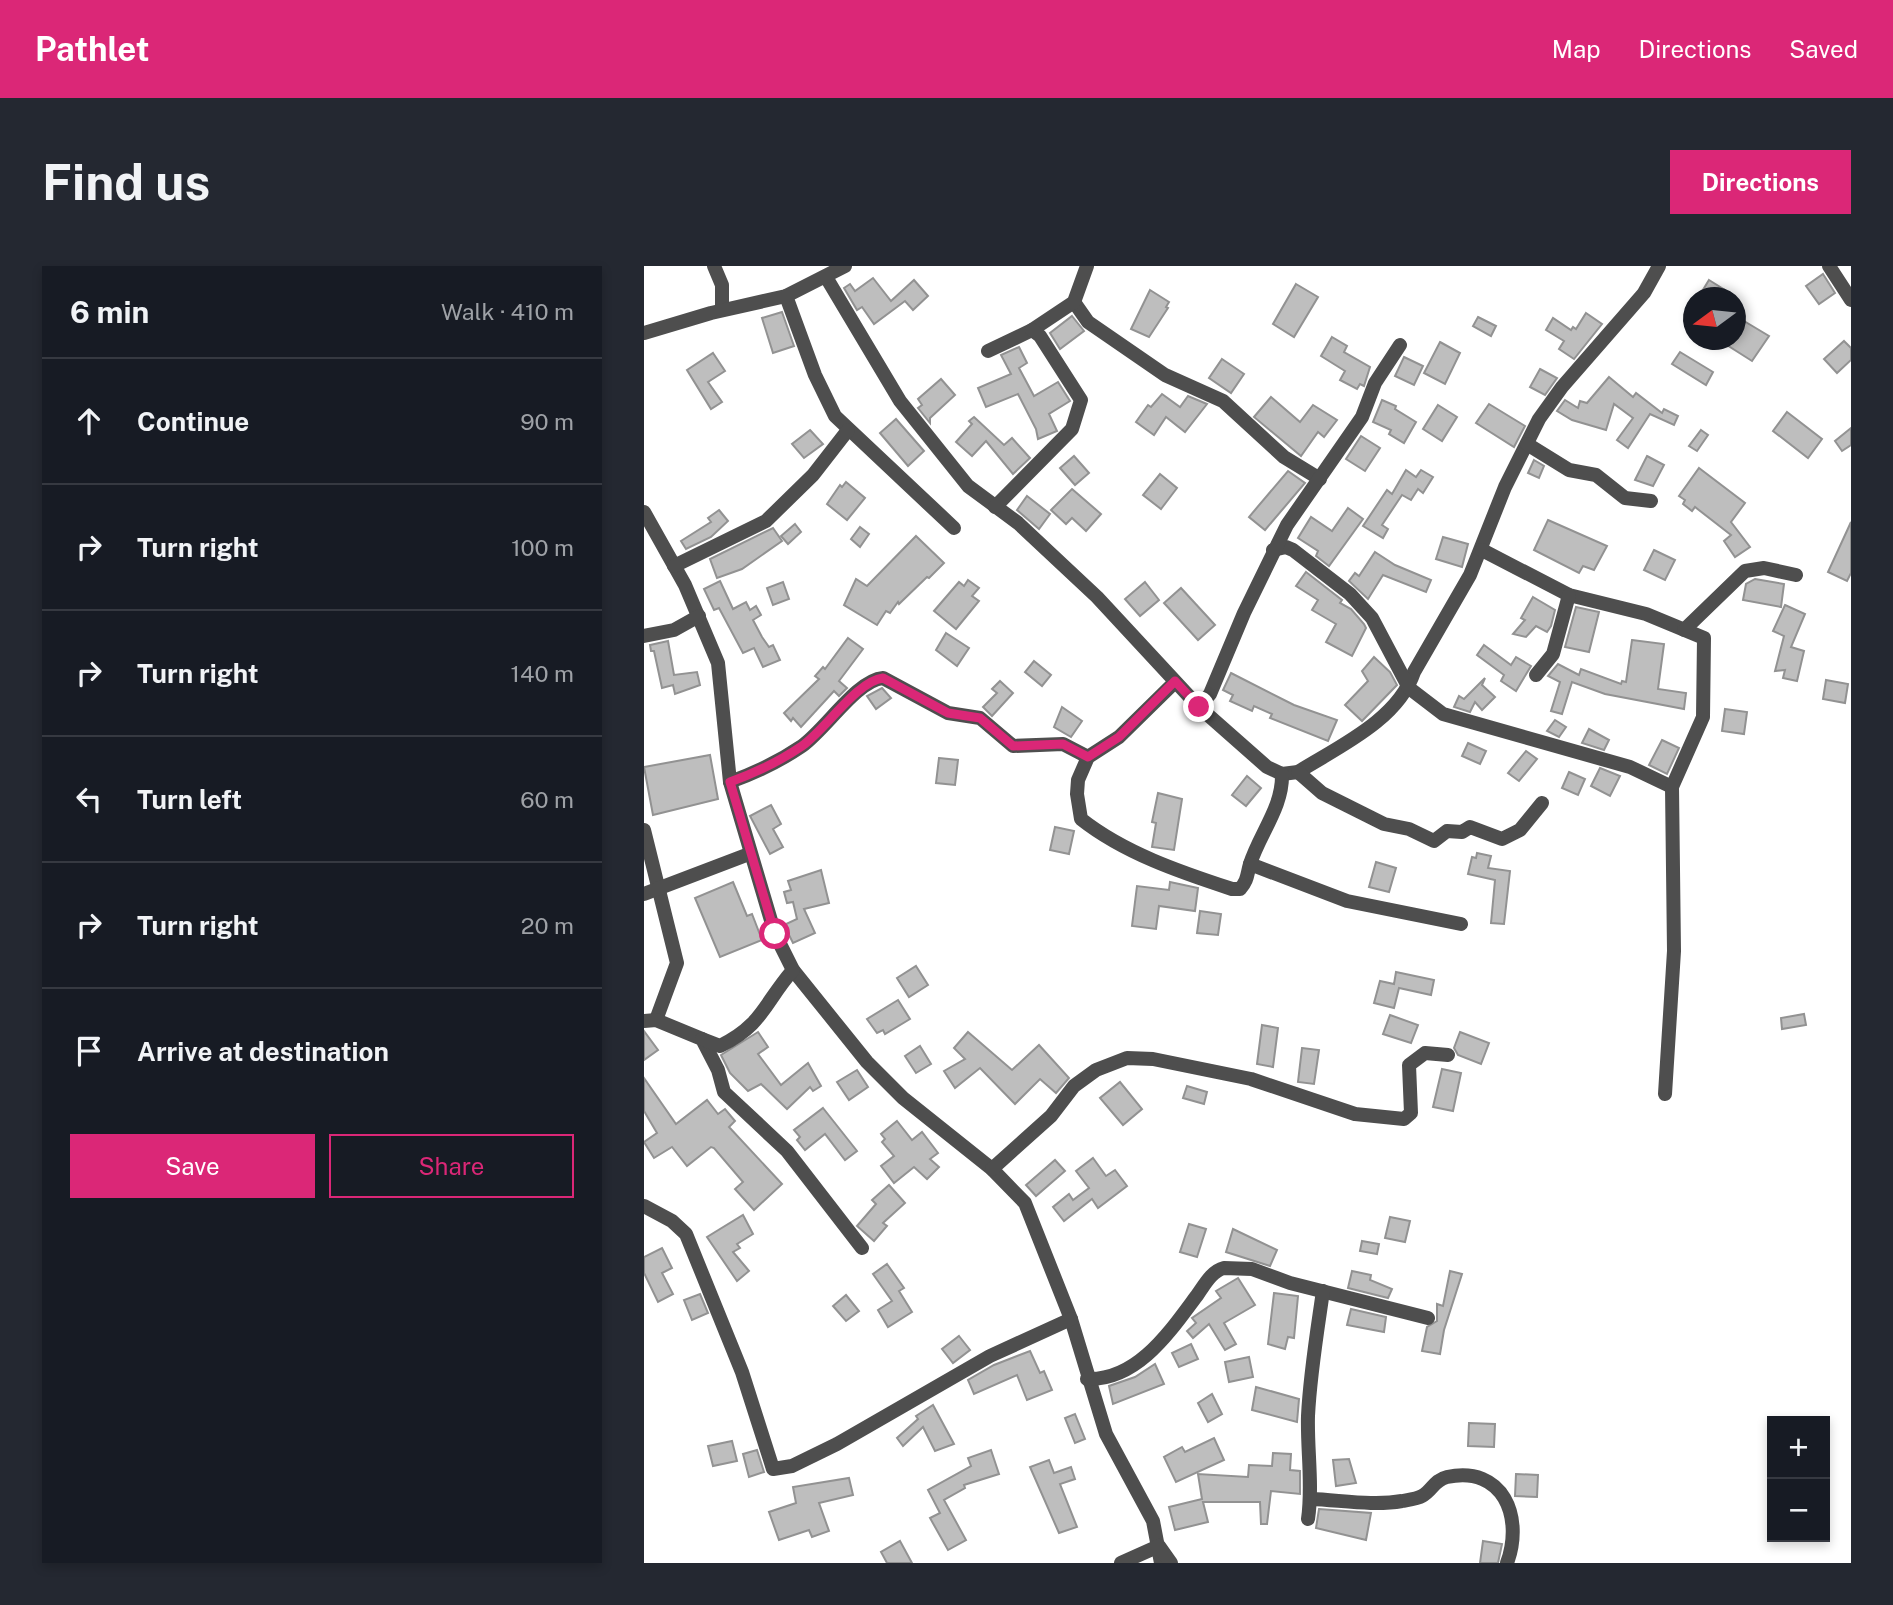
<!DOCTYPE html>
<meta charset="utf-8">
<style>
body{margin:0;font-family:"Public Sans",sans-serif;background:#242831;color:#f1f3f6}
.controls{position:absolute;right:21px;bottom:21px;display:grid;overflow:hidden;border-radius:0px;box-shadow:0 4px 10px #0003}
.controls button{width:63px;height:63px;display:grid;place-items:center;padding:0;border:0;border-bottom:2px solid #363941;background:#171b24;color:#f1f3f6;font:35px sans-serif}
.compass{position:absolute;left:1039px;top:21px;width:63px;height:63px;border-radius:50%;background:#171b24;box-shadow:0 4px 10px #0003;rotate:255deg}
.stop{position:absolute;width:21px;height:21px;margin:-16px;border:5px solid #db2777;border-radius:50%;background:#fff}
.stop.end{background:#db2777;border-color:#fff;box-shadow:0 2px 7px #0008}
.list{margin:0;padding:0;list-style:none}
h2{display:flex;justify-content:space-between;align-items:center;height:91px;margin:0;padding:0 28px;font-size:30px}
h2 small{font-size:23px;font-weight:400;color:#9ea1a6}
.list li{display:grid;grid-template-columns:46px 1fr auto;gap:21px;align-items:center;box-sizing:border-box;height:126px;padding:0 28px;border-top:2px solid #363941}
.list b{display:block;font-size:26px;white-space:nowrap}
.list em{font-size:23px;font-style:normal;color:#9ea1a6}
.actions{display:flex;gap:14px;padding:21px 28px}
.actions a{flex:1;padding:16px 0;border:2px solid #db2777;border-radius:0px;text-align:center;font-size:24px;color:#db2777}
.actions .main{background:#db2777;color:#fff}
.icon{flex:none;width:38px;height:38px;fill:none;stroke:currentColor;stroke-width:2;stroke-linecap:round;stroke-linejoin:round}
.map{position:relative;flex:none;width:1207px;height:1297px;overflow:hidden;border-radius:0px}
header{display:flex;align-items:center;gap:42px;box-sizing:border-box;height:98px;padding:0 35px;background:#db2777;color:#fff}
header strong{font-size:33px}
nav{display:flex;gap:38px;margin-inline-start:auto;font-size:24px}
.intro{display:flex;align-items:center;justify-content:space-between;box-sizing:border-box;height:168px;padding:0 42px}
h1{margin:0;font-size:49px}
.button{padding:18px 32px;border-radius:0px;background:#db2777;color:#fff;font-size:24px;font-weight:700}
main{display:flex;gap:42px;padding:0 42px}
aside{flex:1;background:#171b24;border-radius:0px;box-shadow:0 4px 10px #0003}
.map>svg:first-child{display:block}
</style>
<header>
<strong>Pathlet</strong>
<nav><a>Map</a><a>Directions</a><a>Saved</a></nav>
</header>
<div class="intro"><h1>Find us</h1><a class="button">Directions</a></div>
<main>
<aside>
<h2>6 min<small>Walk · 410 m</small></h2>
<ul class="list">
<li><svg class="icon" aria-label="ahead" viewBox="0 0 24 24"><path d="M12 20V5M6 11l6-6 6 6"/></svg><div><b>Continue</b></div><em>90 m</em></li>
<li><svg class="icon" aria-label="right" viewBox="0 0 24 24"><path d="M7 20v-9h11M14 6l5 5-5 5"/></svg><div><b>Turn right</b></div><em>100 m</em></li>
<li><svg class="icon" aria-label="right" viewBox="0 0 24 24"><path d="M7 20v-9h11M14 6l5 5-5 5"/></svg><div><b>Turn right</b></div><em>140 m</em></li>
<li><svg class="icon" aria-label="left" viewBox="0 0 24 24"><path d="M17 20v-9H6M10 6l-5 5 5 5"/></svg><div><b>Turn left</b></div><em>60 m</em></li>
<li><svg class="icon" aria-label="right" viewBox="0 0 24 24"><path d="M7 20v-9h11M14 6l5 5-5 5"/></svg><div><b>Turn right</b></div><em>20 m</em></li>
<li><svg class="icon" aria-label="arrive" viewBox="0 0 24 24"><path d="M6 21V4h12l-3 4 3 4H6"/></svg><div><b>Arrive at destination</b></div></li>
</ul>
<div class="actions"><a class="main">Save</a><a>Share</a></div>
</aside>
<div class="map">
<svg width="1207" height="1297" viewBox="0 0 1207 1297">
<rect width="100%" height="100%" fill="#fff"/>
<!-- building -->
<g fill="#bebebe" stroke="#929292" stroke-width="2">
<polygon points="1179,8 1191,27 1175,38 1162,20"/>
<polygon points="229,12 247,35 270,14 284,30 269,44 261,35 230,58 218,41 213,44 200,22 206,18 211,25"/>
<polygon points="1065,14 1081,24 1090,32 1054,32"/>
<polygon points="652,18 674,31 650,71 629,58"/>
<polygon points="506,24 525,36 522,41 524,42 505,71 487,63"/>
<polygon points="138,46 150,80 129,87 118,52"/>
<polygon points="942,47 958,58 930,93 915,83 920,75 902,64 909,52 927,64 929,61 932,63"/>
<polygon points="428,50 440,65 416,83 406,67"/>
<polygon points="834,51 852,60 847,70 829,60"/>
<polygon points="1100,55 1125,70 1108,95 1075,74 1091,74"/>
<polygon points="688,71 703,80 700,86 726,101 720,120 716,118 713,123 696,114 701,105 677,90"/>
<polygon points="1200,75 1207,82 1207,94 1193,107 1180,93"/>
<polygon points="796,76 816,87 801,118 780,107"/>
<polygon points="375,81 383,97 375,102 390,130 414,116 426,135 405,148 413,165 394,173 392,163 374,128 342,141 334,122 367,108 357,89"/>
<polygon points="1036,86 1069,106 1062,119 1028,98"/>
<polygon points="69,87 81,105 64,116 78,136 67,143 43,104"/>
<polygon points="760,91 779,100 770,119 751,110"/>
<polygon points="578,93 600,108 587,127 565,112"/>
<polygon points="896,103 913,112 901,129 886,121"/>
<polygon points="965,111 989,131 992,127 1018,147 1020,143 1034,150 1030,159 1006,148 984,182 973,174 989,152 970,138 962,164 928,154 913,145 921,134 934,142 936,135 943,137"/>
<polygon points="297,113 311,129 286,152 286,157 274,142 278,139 274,133"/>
<polygon points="518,128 536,141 544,130 563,138 541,166 522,151 510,169 492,156 504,139 507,141"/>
<polygon points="627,131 656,156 669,139 693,154 680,171 674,166 657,190 610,151"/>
<polygon points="738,134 752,140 751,143 772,156 760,177 745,168 747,164 729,156"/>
<polygon points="845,138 881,160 870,181 832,157"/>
<polygon points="794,139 813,151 798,175 779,163"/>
<polygon points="1143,146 1178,173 1164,192 1129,165"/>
<polygon points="330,151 360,179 368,172 386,192 369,208 342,175 328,190 312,176 328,158 325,155"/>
<polygon points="252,153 280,185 264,200 236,167"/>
<polygon points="1207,162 1207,179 1198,185 1191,175"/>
<polygon points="166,164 179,178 160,192 148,178"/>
<polygon points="1057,164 1064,169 1053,185 1045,180"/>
<polygon points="717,170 736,182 721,205 702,193"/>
<polygon points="430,190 445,207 431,219 416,202"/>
<polygon points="1003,190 1020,199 1009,220 991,214"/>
<polygon points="890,194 900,200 895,212 884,207"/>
<polygon points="1055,202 1101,237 1087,256 1106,281 1091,291 1080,275 1087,269 1051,241 1048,245 1039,238 1041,234 1035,230"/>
<polygon points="762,204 772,211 777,204 789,211 779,227 774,223 767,234 758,229 738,259 744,263 739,272 719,260 743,224 748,228"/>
<polygon points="644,205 661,217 621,264 605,251"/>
<polygon points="516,208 533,222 517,243 499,229"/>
<polygon points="202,216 221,232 203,254 183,238 196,219 198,221"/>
<polygon points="428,223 457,248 442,265 428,252 422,258 407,244"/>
<polygon points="383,230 406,248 395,263 373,244"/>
<polygon points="704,242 719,253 685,300 672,290 674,285 654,272 667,251 688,265"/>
<polygon points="75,244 84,255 67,271 42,283 37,275 67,256 64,252"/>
<polygon points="904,254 963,280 950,304 939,300 935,307 890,284"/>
<polygon points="1207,256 1207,307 1203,315 1184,306"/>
<polygon points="151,258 157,266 144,278 137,270"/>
<polygon points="216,261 225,268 216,281 207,273"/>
<polygon points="129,262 138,275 98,303 73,312 66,293"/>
<polygon points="272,270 300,297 285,312 283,311 255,338 254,336 246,347 242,345 233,359 200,339 212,313 223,320"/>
<polygon points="799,271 824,278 818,301 792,293"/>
<polygon points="1010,284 1031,294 1021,314 1000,304"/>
<polygon points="731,286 751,299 787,314 782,326 739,309 724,333 705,315 711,307 715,310"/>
<polygon points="662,306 698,334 696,337 707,343 720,358 722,362 708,390 682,376 692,358 668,344 674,334 652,320"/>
<polygon points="1111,313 1140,318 1137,341 1099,334 1102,318"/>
<polygon points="324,314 335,322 328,330 335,335 312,363 290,345 315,316 320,320"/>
<polygon points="76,315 89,343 102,336 106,344 112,340 117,349 109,354 118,371 125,381 129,379 136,394 119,401 110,382 99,387 75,342 70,344 60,323"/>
<polygon points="139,316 145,333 129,339 123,322"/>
<polygon points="501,316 515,334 496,350 481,333"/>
<polygon points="537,322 571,359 554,374 520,337"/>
<polygon points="889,331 911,344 907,360 903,366 892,360 882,371 869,368 881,354 877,352"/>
<polygon points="1141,339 1161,348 1147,381 1160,385 1153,415 1139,412 1141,404 1131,405 1140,370 1129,365"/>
<polygon points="932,341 955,346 945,386 921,381"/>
<polygon points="302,367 325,382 313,400 292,384"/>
<polygon points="204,372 219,383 195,415 203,422 195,430 190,425 157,461 149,452 147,455 140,447 175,413 171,410 179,401 181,403"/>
<polygon points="988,374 1020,378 1014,423 1042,427 1040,443 961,428 928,416 918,448 907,445 916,416 904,410 914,398 935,409 937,403 977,418 978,415 982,416"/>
<polygon points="24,375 30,409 53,406 56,419 31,428 29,419 18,422 10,385 7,385 6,379"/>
<polygon points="840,379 867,399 872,391 887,400 872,425 857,415 860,409 833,389"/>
<polygon points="730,391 746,406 753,419 718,455 701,439 724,415 718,405"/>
<polygon points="390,395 407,409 398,420 381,406"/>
<polygon points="587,407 650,439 693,454 684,475 626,452 628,448 610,440 608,445 586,435 589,429 579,424"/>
<polygon points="841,412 838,419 851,431 838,444 831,436 826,446 810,441 815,430 820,433"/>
<polygon points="1182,414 1204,418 1201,437 1179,433"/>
<polygon points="356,415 369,427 348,450 339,441 353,427 348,423"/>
<polygon points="238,422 247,432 232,443 223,430"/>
<polygon points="418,441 438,455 427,471 410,461"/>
<polygon points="1081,443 1103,446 1100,468 1078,465"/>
<polygon points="911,454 922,461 915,471 903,465"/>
<polygon points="945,463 965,474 960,484 938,477"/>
<polygon points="1018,474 1035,482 1023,508 1005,499"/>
<polygon points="824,477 842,485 836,498 818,490"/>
<polygon points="882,485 893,493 875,515 864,507"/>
<polygon points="66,489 74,533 9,549 0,501"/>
<polygon points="295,492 314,494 311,519 292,517"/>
<polygon points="956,502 976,510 966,530 947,520"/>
<polygon points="925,506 941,513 934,529 918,522"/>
<polygon points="603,510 617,522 602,540 588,529"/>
<polygon points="514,527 538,533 530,584 508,581 512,557 508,556"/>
<polygon points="127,539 137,558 129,563 139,581 126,588 106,550"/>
<polygon points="411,561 430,565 425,588 406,584"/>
<polygon points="833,587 847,590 844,602 866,605 860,658 847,657 851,614 824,608 828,591 832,592"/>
<polygon points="732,596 752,602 745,626 725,621"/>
<polygon points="177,604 185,637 160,643 171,667 149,677 140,659 153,653 149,636 143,637 140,626 147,624 144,615"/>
<polygon points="89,616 103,650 108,648 118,674 76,691 51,632"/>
<polygon points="526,616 554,622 551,645 515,640 512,663 488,660 493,620 525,624"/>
<polygon points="556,645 577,648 574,669 553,667"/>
<polygon points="272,700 284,719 265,731 253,712"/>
<polygon points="752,706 790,714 787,729 755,722 750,742 730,737 736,715 750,718"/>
<polygon points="254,734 266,753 241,768 239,764 233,767 223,753"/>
<polygon points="1160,748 1162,759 1138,763 1137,752"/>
<polygon points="746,749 774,759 767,777 739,768"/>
<polygon points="618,759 634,762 629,801 613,798"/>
<polygon points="0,765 14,784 0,794"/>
<polygon points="114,766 124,781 114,788 137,819 164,797 177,820 169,825 166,821 143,843 117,818 104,825 86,807 77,789"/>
<polygon points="324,766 368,804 395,779 425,812 412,827 396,813 371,838 336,802 311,822 300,805 321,793 310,782"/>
<polygon points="816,766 845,777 837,798 814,789 810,782"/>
<polygon points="276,780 287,798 272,807 261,790"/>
<polygon points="658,782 675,784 670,818 654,816"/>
<polygon points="798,803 817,807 809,845 789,841"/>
<polygon points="213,804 224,821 205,834 193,816"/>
<polygon points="0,812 32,858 63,834 74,848 81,843 91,855 85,861 138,918 110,944 91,923 99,916 70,882 67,881 43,900 28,881 10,892 0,876 13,867 0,845"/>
<polygon points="476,816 498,843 479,859 456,832"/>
<polygon points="543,820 563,826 560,838 539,832"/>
<polygon points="179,842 213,885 201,894 181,868 161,884 153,874 156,871 150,864"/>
<polygon points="253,855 268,874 278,866 294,887 286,893 295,901 283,913 270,901 250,917 237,900 250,890 238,876 241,873 237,868"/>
<polygon points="449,892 462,910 471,904 483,920 454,942 448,933 420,955 409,941 425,928 429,934 445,922 432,905"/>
<polygon points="411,894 421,905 392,930 382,919"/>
<polygon points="245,919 261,937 239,957 243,960 230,975 213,960 232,938 228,934"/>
<polygon points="99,949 109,968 93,978 96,982 89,986 105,1005 93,1015 63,971"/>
<polygon points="746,951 766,955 761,976 741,972"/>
<polygon points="545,958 562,963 553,991 536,986"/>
<polygon points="589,963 633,984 626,1000 582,986"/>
<polygon points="718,975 735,978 733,988 716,985"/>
<polygon points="18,982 28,1002 18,1007 29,1028 14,1036 0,1007 0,991"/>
<polygon points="243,998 260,1022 255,1025 268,1046 244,1061 234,1044 248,1035 229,1008"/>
<polygon points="708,1005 727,1009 726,1014 748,1023 744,1032 704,1022"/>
<polygon points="806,1005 818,1008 800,1064 796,1088 778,1085 783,1061 793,1055 793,1038 799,1040"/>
<polygon points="594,1012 611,1039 580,1057 592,1078 581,1084 565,1058 549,1072 543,1065 552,1057 548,1052 577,1032 572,1025"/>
<polygon points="630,1027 654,1030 650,1072 644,1071 641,1083 624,1078"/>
<polygon points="56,1028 64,1047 48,1054 40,1034"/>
<polygon points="202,1029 215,1045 202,1055 189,1040"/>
<polygon points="707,1043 742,1051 740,1066 703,1059"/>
<polygon points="315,1070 326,1084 309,1097 298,1083"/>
<polygon points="547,1078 554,1093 535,1101 528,1087"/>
<polygon points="386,1085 396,1107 400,1105 408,1124 383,1134 373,1109 330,1128 324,1114 350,1099"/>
<polygon points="605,1091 609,1111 585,1116 581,1096"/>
<polygon points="511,1098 520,1118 469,1138 465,1120 491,1111"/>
<polygon points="612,1121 655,1133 653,1156 608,1144"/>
<polygon points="568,1128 578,1148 564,1156 554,1137"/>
<polygon points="289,1139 310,1178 291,1185 279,1161 259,1180 253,1172 274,1153 272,1150"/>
<polygon points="431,1148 441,1173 431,1177 421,1152"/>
<polygon points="825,1157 851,1158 850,1181 824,1180"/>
<polygon points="570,1172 580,1194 532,1216 520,1191 538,1181 541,1186"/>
<polygon points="88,1175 93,1195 69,1200 64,1180"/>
<polygon points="113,1184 120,1206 105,1211 99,1188"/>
<polygon points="347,1184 355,1208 320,1219 321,1222 300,1234 322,1274 304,1284 286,1252 296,1247 284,1224 327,1200 324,1192"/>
<polygon points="629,1187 647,1188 646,1204 656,1205 656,1228 627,1225 623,1258 617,1258 616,1236 559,1236 564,1256 531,1264 525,1241 558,1233 554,1208 604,1211 605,1199 628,1200"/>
<polygon points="705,1193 712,1217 692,1220 689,1194"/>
<polygon points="405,1194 410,1207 427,1201 431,1213 416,1218 433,1261 415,1267 386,1201"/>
<polygon points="872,1208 894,1209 893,1231 871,1230"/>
<polygon points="205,1212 209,1229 175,1237 185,1265 168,1271 165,1264 135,1274 125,1246 152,1237 149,1221"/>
<polygon points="675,1243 727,1247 722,1274 672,1262"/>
<polygon points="256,1275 268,1297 243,1297 237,1286"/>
<polygon points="839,1275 858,1278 854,1297 836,1297"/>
</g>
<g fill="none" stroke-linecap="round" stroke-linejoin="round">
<!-- minor -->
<g stroke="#4e4e4e" stroke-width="14">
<polyline points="70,0 78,19 78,44"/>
<polyline points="1185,0 1207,34"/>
<path d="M182 11 256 135 324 220 374 257 453 331 555 441 623 501 638 508 654 506C694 481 754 454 770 406L826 309 861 221 895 153 918 121 1000 27 1015 0"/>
<polyline points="142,30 171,109 191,150 310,262"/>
<polyline points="430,36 444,56 521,109 579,135 640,191 676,213"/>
<polyline points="0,67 67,47 142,30 201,0"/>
<polyline points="344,85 388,64 430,36 443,0"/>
<polyline points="883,178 925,204 952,209 981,232 1007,235"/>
<polyline points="351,241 428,163 437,134 396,70 388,64"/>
<polyline points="0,246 41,319 74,397 86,516 131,668 149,704 223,796 259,832 348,903 381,937 427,1053 462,1168 509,1255 517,1297"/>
<polyline points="629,284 642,281 649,284 706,328 728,352 765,422 799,448 986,501 1028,521"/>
<polyline points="838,284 925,329 1002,348 1060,372 1059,451 1028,521 1030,685 1021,828"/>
<polyline points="30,300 122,255 169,209 204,164"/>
<polyline points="1040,364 1101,305 1120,302 1152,309"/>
<polyline points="0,370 30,364 55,350"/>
<polyline points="892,409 909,388 925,329"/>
<path d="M531 416 475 471 444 491 434 514 433 528 437 553C480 587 536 606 588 623H596C604 614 603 608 606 598 616 567 639 541 638 508"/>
<polyline points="555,441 566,428 600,347 643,259 718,151 731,117 756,79"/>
<polyline points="654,506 678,527 740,558 765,563 790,575 803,565 818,566 826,561 858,573 876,564 898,537"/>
<path d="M86 516C111 507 136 495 158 480 182 463 213 414 239 412L304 447 336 452 369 480 419 478 444 491"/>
<polyline points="0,564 33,697 12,754"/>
<polyline points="606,598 703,635 817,658"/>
<polyline points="0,628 105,588"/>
<polyline points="0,755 12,754 58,773 74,804 80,826 143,885 218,982"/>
<path d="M58 773 76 780C119 759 120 737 149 704"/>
<polyline points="348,903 407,850 430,820 452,804 483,792 509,793 607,813 711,848 760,853 767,847 765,799 781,787 804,789"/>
<polyline points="0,940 28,955 42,968 98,1106 129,1203 148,1200 193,1178 346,1090 427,1053"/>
<path d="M443 1113C494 1115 527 1064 554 1028 561 1018 568 1005 580 1002L608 1003 646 1017 784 1052"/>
<path d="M667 1233C696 1234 729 1240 758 1235 763 1234 773 1233 778 1230 788 1225 790 1214 803 1211 859 1199 880 1251 863 1297"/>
<path d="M664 1253C669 1219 663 1184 664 1150 666 1108 673 1067 679 1025"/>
<polyline points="477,1297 515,1280 527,1297"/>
</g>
</g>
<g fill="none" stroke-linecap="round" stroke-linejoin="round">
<!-- route -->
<path stroke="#db2777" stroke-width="9" d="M131 668 86 516C111 507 136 495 158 480 182 463 213 415 239 412L304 447 336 452 369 480 419 478 444 491 475 471 531 415 555 441"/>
</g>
</svg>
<div class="controls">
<button>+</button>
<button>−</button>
</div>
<svg class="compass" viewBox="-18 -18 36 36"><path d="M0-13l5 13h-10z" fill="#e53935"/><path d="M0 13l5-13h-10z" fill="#9ea1a6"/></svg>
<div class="stop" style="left:131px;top:668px"></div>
<div class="stop end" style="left:555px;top:441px"></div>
</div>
</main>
